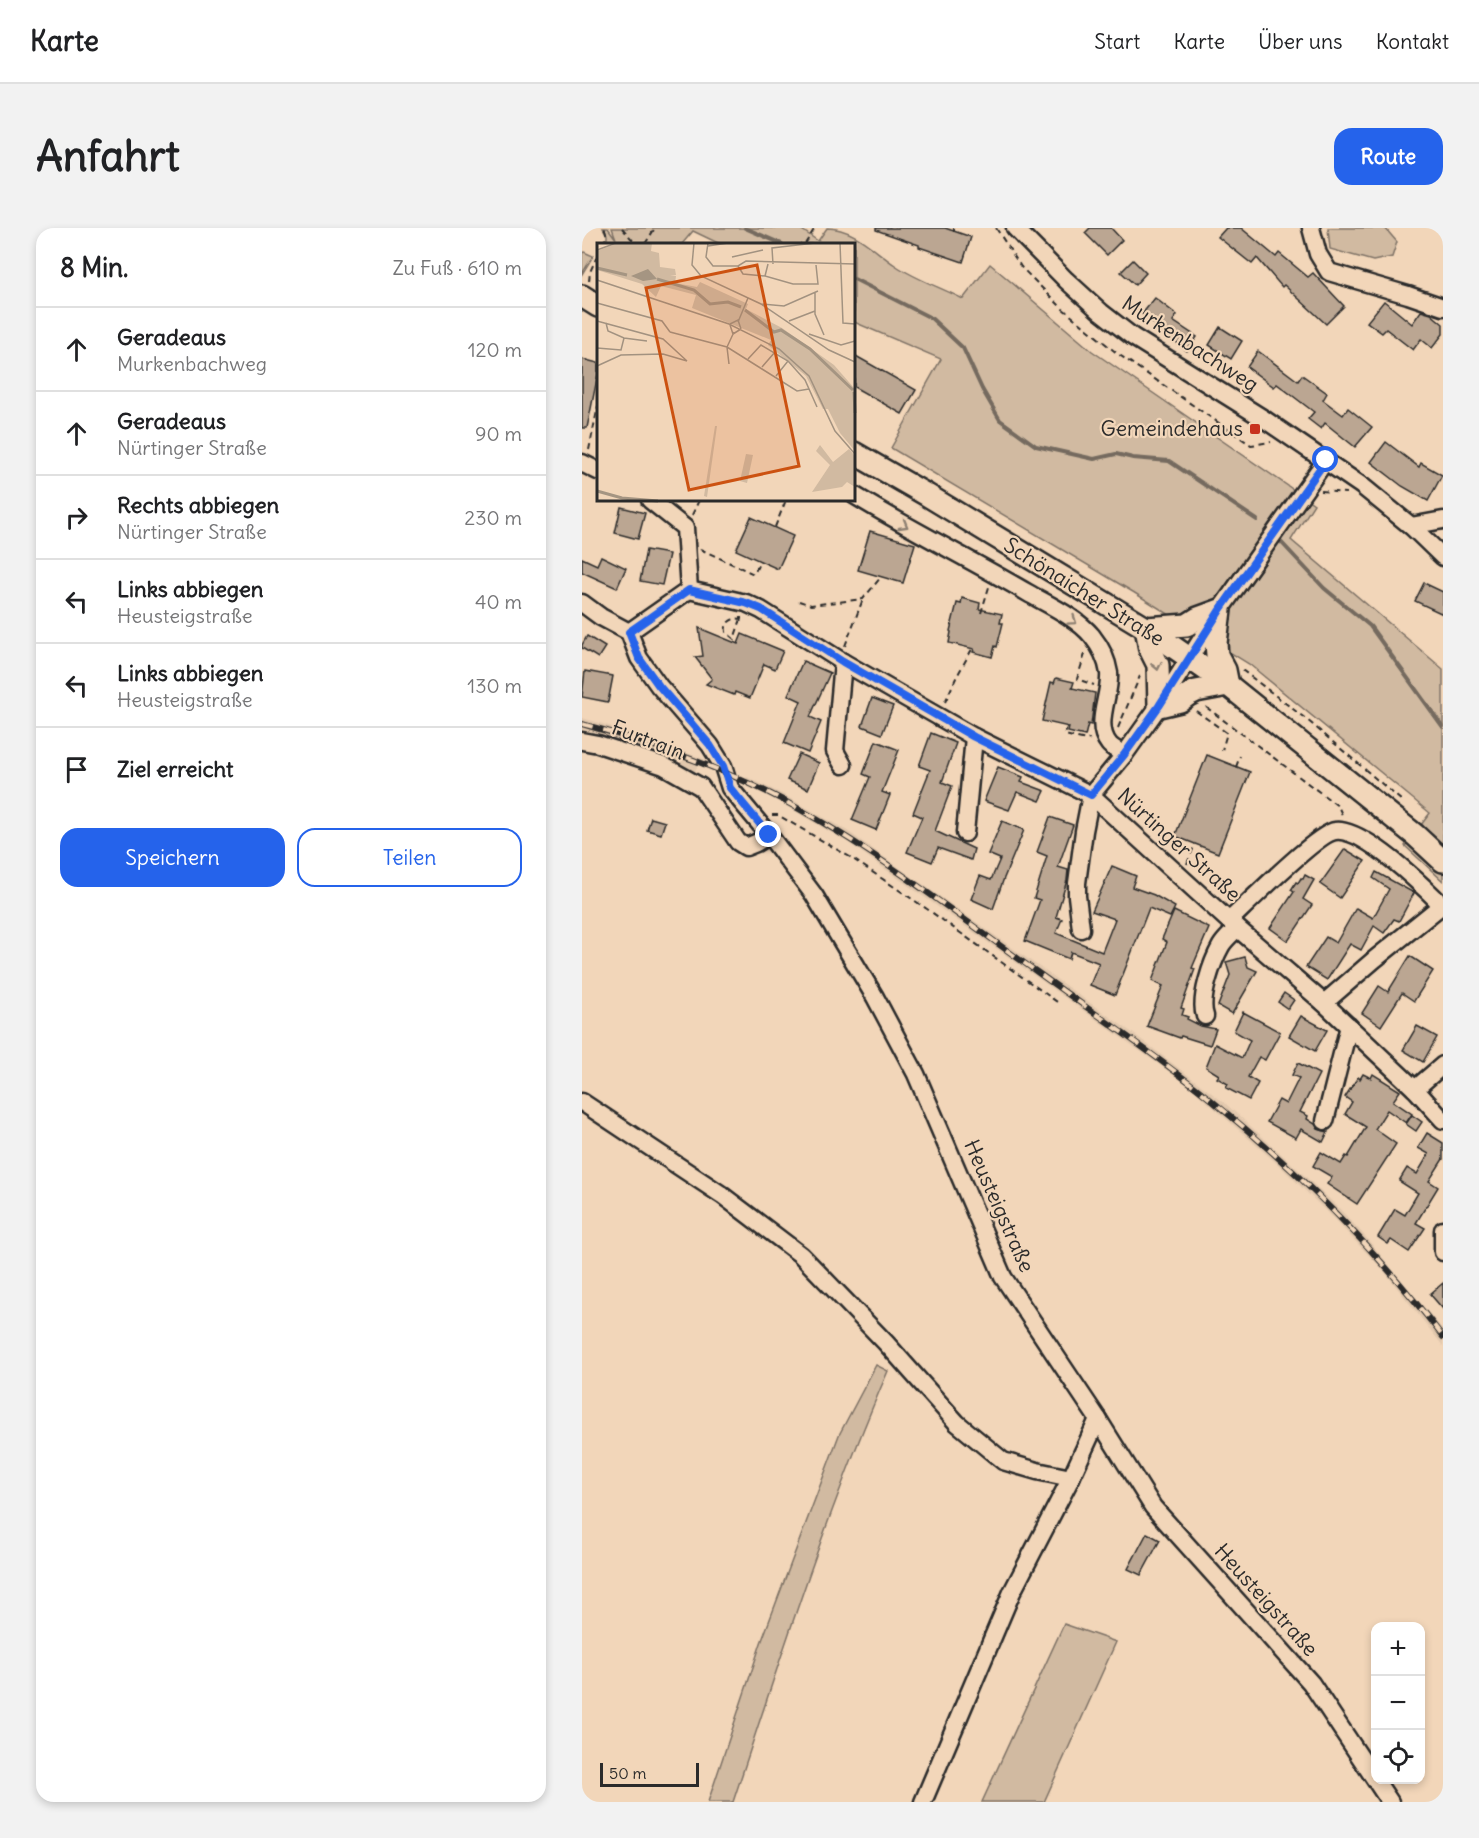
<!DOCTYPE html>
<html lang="de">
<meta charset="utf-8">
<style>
body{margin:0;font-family:Delius,sans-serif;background:#f2f2f2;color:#202124}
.controls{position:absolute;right:18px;bottom:18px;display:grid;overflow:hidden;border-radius:12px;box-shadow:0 3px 9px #0003}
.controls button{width:54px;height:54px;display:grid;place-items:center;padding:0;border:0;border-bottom:2px solid #e0e0e0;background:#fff;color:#202124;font:30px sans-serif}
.scale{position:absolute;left:18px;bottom:15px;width:99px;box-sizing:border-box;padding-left:6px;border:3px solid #2b2b2b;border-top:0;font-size:16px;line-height:21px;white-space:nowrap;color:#2b2b2b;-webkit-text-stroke:4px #f2d6b9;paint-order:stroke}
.stop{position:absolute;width:18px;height:18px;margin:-14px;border:4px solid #2563eb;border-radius:50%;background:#fff}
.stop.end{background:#2563eb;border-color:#fff;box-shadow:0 2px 6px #0008}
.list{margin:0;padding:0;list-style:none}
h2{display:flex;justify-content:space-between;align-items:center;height:78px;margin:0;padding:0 24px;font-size:26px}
h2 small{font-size:20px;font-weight:400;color:#757577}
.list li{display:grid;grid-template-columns:39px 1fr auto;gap:18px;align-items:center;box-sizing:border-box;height:84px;padding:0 24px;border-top:2px solid #e0e0e0}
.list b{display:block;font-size:22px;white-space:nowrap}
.list p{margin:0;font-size:20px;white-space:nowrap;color:#757577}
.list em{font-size:20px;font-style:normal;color:#757577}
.actions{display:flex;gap:12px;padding:18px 24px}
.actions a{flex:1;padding:14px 0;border:2px solid #2563eb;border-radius:18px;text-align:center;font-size:21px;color:#2563eb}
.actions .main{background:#2563eb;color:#fff}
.icon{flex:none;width:33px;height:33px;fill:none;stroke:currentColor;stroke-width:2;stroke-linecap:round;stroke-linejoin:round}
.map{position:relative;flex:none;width:861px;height:1574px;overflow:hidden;border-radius:18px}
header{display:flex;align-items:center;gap:36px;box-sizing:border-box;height:84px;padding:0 30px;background:#fff;border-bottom:2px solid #e0e0e0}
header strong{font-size:28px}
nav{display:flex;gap:33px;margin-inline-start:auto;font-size:21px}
.intro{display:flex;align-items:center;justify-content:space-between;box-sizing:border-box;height:144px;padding:0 36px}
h1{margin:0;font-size:42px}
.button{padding:15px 27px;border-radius:18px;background:#2563eb;color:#fff;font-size:21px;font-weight:700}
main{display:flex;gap:36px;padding:0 36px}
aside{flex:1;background:#fff;border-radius:18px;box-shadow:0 3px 9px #0003}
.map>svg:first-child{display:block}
</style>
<header>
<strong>Karte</strong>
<nav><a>Start</a><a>Karte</a><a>Über uns</a><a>Kontakt</a></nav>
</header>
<div class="intro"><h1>Anfahrt</h1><a class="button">Route</a></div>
<main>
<aside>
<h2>8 Min.<small>Zu Fuß · 610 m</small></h2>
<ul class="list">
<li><svg class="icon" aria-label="ahead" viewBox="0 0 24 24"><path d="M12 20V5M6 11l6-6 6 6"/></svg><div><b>Geradeaus</b><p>Murkenbachweg</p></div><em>120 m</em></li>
<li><svg class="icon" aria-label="ahead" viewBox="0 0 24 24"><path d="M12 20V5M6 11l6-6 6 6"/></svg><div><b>Geradeaus</b><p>Nürtinger Straße</p></div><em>90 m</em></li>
<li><svg class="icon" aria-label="right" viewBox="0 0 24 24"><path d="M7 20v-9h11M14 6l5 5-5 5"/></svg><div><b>Rechts abbiegen</b><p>Nürtinger Straße</p></div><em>230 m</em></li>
<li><svg class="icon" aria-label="left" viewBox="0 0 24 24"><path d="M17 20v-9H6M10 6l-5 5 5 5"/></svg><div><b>Links abbiegen</b><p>Heusteigstraße</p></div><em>40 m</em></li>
<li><svg class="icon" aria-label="left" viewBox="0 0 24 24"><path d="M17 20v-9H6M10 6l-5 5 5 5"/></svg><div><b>Links abbiegen</b><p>Heusteigstraße</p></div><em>130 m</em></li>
<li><svg class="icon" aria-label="arrive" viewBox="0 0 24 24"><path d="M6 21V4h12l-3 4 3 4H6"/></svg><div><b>Ziel erreicht</b></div></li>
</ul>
<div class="actions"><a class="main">Speichern</a><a>Teilen</a></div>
</aside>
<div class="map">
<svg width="861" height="1574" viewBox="0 0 861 1574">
<rect width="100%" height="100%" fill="#f2d6b9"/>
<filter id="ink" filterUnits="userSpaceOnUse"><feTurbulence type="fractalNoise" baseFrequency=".0167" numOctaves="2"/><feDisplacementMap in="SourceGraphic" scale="12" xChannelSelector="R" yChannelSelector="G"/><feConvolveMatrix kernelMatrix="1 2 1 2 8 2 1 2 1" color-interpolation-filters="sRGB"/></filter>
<g filter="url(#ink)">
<!-- built -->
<g fill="#e2c8ad">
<polygon points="0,490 21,496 128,533 124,540 116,537 113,543 44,518 0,506"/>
<polygon points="165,549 202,567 264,602 552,806 644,876 706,932 757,980 782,1007 861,1102 861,1118 801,1042 750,989 700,940 607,858 265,614 199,575 161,556"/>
</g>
<!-- green -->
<g fill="#d1baa1" stroke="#7e7266" stroke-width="1.5">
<path d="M21 0H26L34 11 30 0H217L236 13 245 0C272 0 292 23 313 37 333 51 360 60 381 71L408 36 510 123 732 276 709 312 861 441V653L823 618 848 585 667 436 551 364 309 220 359 131 272 94V16H138L111 3 100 16H25V7Z"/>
<polygon points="746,0 803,0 815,14 810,29 791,33 748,21"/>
<polygon points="2,24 11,28 0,46 0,25"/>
<path d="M294 1137 306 1143C245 1283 199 1429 151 1574H126L179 1415 257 1207Z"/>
<polygon points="482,1396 534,1414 462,1574 400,1574"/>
</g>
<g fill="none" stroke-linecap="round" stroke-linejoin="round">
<!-- stream -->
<g stroke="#746b5f" stroke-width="4">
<polyline points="163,0 200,16"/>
<polyline points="272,51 349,90 381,120 400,161 418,192 454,218 512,231 534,226 551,230 587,233 675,292"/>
<polyline points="699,314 742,360 788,398 861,499"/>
</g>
</g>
<!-- building -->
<g fill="#bba692" stroke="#2b2b2b" stroke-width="1.5">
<polygon points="294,0 363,0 389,9 381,34 337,19 337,17 294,2"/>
<polygon points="508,0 529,0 540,12 525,27 503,5"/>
<polygon points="644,0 659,0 694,29 697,25 726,49 731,45 762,78 744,96 702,57 700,59 675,30 670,36 636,9"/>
<polygon points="551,32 564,45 553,57 539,44"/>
<polygon points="573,70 595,87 591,93 615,109 605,123 560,86"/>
<polygon points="802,73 830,96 839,83 849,86 861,96 861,106 850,120 839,111 831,122 804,101 800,105 785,94"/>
<polygon points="638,99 660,113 649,131 627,117"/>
<polygon points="676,123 716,153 720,147 745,165 741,172 761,187 766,180 790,199 773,219 743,195 739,201 726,191 732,184 695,156 692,159 665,139"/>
<polygon points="272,127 334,162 320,186 272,159"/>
<polygon points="0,131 16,135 16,146 5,200 0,200"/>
<polygon points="804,214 837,239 839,235 860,247 846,273 820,258 789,234"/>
<polygon points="39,279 63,285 56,311 33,305"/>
<polygon points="169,289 211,308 196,341 154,322"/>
<polygon points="288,303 333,316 321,355 276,342"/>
<polygon points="64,322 87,326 80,357 58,353"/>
<polygon points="19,328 44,340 35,360 0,344 0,330 15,337"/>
<polygon points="842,355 861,364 861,386 833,373"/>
<polygon points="380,370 398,375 397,381 420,386 418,395 421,395 415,419 413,418 410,429 391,424 392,421 367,415 369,404 368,403 375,375 379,376"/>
<polygon points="117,400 156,416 160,406 201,423 193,441 182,436 168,470 153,464 152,467 124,456 130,451 113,429 121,428"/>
<polygon points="5,408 23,419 16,430 0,420 0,417"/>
<polygon points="221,433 248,445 228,489 239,494 226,525 202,515 219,473 206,467"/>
<polygon points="3,443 31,448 26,474 0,469"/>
<polygon points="474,450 492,454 490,460 513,465 509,497 506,496 503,508 486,504 487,499 460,493 469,454 472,455"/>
<polygon points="290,470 311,478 300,506 280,498"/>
<polygon points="349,505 374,515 360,554 370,558 353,603 392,621 389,632 356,620 350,634 325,624 340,589 331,585 348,542 337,538"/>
<polygon points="294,513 317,522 300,564 308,567 294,602 270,592 288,549 281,546"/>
<polygon points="217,526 237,535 226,561 205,552"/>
<polygon points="625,527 668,544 636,625 593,608"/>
<polygon points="416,539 441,549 439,554 463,563 458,573 435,564 427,582 402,573"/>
<polygon points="468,589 491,597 476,639 486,642 485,652 474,689 480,691 474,705 520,724 533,691 510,683 530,638 554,648 550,659 572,667 593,679 588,689 567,680 533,767 508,757 517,735 489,724 487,731 443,713 458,672 452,670 465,628 455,624"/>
<polygon points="69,590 83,594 79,606 65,602"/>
<polygon points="420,593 442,602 422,650 411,681 389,671 398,648 409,652 418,631 406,626"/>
<polygon points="763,621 783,633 758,670 738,656"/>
<polygon points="794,644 832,665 817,693 812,691 802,705 792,698 779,722 768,716 745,752 724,739 744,709 754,715 774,680 791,690 807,661 791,650"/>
<polygon points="723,647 732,652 721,671 730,677 706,713 688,700 712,664 709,662 714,654 716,655 719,650 721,651"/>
<polygon points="592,683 627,700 610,740 613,741 599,780 602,781 600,787 606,789 605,791 619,798 634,801 628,817 599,808 598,810 565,798 581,758 570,753 585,714 580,711"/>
<polygon points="828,728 851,743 832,773 820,765 799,798 780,785 797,758 806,764"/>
<polygon points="663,729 666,739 675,743 650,786 636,778 648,747 644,734"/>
<polygon points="702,765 712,772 706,781 696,774"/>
<polygon points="661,784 698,804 683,832 677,829 666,849 676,855 667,872 644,860 646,856 635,850 637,847 624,839 633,816 660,830 668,812 652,803"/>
<polygon points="719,788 745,802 733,823 707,808"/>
<polygon points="835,798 855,809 841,834 821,822"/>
<polygon points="716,835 737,846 718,884 726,888 725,891 733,896 736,901 746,904 741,914 719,901 714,910 685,894 697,872 704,876 717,850 710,847"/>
<polygon points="781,846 789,850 791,846 818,863 811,873 830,886 824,895 805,882 793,901 814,916 775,976 745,956 750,949 731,938 739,924 759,936 764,928 766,929 784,899 763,886 770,874 763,869 776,849 778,851"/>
<polygon points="830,887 840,894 834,903 824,896"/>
<polygon points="845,905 861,915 861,931 847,953 856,959 834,995 843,1000 827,1024 809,1012 806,1016 796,1009 813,981 823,987 836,965 817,953 825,940 835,946 847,926 836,920"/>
<polygon points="861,1055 861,1081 848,1066"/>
<polygon points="565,1305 578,1312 559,1347 546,1341"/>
</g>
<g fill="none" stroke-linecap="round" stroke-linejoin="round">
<!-- minor casing -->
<g stroke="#2b2b2b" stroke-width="21">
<g id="minor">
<polyline points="433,0 484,52 519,84 551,109 682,191 780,258 829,298 861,329"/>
<polyline points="729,0 736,26 747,44 826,67 861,79"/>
<polyline points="0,235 16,243"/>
<path d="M272 267C329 302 388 331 446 365 467 377 494 389 510 408 518 418 525 432 527 445 529 468 511 496 527 516 530 520 537 523 542 527"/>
<polyline points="68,272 103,300 107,362"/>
<polyline points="829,298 861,292"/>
<polyline points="107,362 164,375 179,382 261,434 392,509 509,567 647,693 742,775 833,861 861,892"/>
<polyline points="0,375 19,389 47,404 57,430 77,458 128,517 141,538 148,560 187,607 232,667 293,769 334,846 421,1049 516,1191 571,1279 729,1455 808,1574"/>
<polyline points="47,404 107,362"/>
<polyline points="0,513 16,516 82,538 119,559 156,614 164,619 174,615 187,607"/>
<polyline points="261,537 253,523 261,434"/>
<polyline points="383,605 392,509"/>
<path d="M647 693C664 677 736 605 753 603 781 599 841 658 861 678"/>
<polyline points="499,701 495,668 495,655 502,603 509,567 542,527 577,478 638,382 744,232"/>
<polyline points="742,775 793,731 860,677"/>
<path d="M623 788C617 771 630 734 639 718 643 711 650 706 655 700"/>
<polyline points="833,861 861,837"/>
<polyline points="0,874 140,967 219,1027 304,1115 375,1195 421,1233 455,1243 489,1250"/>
<polyline points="743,893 767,798"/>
<polyline points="861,1024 861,1002"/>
<polyline points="341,1574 430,1364 489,1250 516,1191"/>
</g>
</g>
<!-- major casing -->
<g stroke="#2b2b2b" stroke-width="26">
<g id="major">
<polyline points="0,68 16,78"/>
<polyline points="272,225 345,267 564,400 646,457 833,607 861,633"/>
<polyline points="564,400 605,397 616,390 638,382 634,415 635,427 643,442 646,457"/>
<polyline points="564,400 568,421 576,437 577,478 598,473 606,467 614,463 646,457"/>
</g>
</g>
<!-- path -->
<g stroke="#2b2b2b" stroke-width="2" stroke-dasharray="6 4.5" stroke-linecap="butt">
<polyline points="40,0 54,16"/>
<polyline points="372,0 372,3"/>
<polyline points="414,0 439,39 481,81 536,126 669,217 689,214"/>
<path d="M21 16C24 11 26 5 22 0"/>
<polyline points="63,16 73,0"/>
<polyline points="223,16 233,0"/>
<polyline points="7,53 8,44 16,26"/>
<polyline points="7,222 16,178"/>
<polyline points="739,263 764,265"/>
<polyline points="110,287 117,272"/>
<polyline points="193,299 204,272"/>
<polyline points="118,321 172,346 178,333"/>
<polyline points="217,373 229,377 281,371 299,349"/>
<polyline points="399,385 407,359"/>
<path d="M159 391 152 411 144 404C142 395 150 389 159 391V389"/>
<polyline points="263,418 281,371"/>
<polyline points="503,426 495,451 512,457"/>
<polyline points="660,442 724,491 820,573"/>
<polyline points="363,474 374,450 390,421"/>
<polyline points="624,479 756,578 761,589"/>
<polyline points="614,483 645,505 640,522"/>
<polyline points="485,499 483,507 504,512 508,511"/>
<polyline points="536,500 558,448"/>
<polyline points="654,539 658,528"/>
<polyline points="190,587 196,587 268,629 345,681 478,776"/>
<polyline points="605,636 613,616"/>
</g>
<!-- minor -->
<use href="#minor" stroke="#f2d6b9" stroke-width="16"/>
<!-- major -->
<use href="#major" stroke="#f2d6b9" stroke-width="21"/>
<!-- rail casing -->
<g stroke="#2b2b2b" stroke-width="6">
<path id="rail" d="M0 496C66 514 130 536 191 567 285 615 369 683 455 744 513 786 573 826 628 871 714 941 794 1021 861 1109"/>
</g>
<!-- rail -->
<use href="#rail" stroke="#f2d6b9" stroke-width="4" stroke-dasharray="11" stroke-linecap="butt"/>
</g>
<!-- one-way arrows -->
<defs><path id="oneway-chevron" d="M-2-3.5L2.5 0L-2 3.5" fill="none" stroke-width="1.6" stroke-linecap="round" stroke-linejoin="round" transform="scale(1.5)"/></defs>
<g stroke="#8e8072">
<use href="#oneway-chevron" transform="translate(322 297) rotate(30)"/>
<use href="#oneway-chevron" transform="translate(491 393) rotate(35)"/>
<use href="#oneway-chevron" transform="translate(575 438) rotate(78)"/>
</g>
</g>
<g fill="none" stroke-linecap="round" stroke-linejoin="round" filter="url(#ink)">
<!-- route -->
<polyline stroke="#2563eb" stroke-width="8" points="187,607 148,560 141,538 128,517 77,458 57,430 47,404 107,362 164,375 179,381 261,434 392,509 509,567 542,527 577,478 638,382 744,232"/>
</g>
<!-- markers -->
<rect fill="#c8321e" stroke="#f2d6b9" stroke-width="2" x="667" y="195" width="12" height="12" rx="3"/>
<g text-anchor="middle" stroke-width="4.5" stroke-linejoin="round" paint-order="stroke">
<!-- street labels -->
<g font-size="21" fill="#2b2b2b" stroke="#f2d6b9">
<text transform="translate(608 116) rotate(33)" y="7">Murkenbachweg</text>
<text transform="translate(502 364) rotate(32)" y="7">Schönaicher Straße</text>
<text transform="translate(66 512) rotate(21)" y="7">Furtrain</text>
<text transform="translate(597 617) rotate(42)" y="7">Nürtinger Straße</text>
<text transform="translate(417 978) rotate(66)" y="7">Heusteigstraße</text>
<text transform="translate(684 1372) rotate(48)" y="7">Heusteigstraße</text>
</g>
<!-- poi labels -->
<g font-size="21" fill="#2b2b2b" stroke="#f2d6b9" text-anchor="end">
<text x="661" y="208">Gemeindehaus</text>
</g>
</g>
<!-- overview -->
<g transform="translate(15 15)">
<rect width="258" height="258" fill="#f2d6b9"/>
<path d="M21 0H55L54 8 62 10 63 24 78 26 79 32H73L79 33 78 40 100 44 103 39 151 61 149 66 185 85 237 122 258 146V208L243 190 231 166H226L209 133 171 102 174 97 95 65 99 52 64 43 59 54 45 41 0 27V8ZM118 183H120L110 254 107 253ZM223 202 236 219 252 206 258 213V244L250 239 245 244 215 249 233 222 219 208ZM149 211 156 212 150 240 143 238Z" fill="#d1baa1"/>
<path d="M51 26 60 36 46 38 34 33Z" fill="#a59582"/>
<path fill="none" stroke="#a59582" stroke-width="3" d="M0 25 30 32M60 36 97 47 113 61 131 59 144 64M148 67 177 89 184 87 213 106 256 147M257 149 258 170M0 248 25 255 61 258"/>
<path fill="none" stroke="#a29280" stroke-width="1.5" d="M97 0 95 22 104 33 164 61 232 107 258 119M111 0 109 14 116 23H141L149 18 258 21M243 0 246 80 258 81M111 3 131 0M0 7 19 0M135 14 166 7M171 21 168 33 196 41H221L219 22M176 21 175 5 218 0M141 23 146 31 168 33M0 37 132 81 182 106 212 133 238 188 258 211M218 49V71L227 92M0 60 65 78 73 89M164 61 187 63 221 48M0 78 66 96 90 118M192 78 218 68M141 79 151 55M9 80 11 88 27 95 50 98M133 81 141 77 144 86M133 82 136 91 144 86M73 89 130 104 200 148 212 146M212 91 244 102 258 98M0 105 24 107 27 95M151 116 164 102 191 118 208 137 220 164M132 121 130 104 137 89M0 123 24 112 66 111 90 118M165 124 178 109M179 133 191 118"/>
<path fill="#cc5211" fill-opacity="0.15" stroke="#cc5211" stroke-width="3" d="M160 22 202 223 92 247 49 45Z"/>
<rect width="258" height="258" fill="none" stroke="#2b2b2b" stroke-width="3"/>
</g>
</svg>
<div class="controls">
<button>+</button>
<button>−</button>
<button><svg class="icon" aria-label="locate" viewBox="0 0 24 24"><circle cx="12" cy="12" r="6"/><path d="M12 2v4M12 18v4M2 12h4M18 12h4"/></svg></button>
</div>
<div class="scale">50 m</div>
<div class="stop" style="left:744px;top:232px"></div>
<div class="stop end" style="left:187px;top:607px"></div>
</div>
</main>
